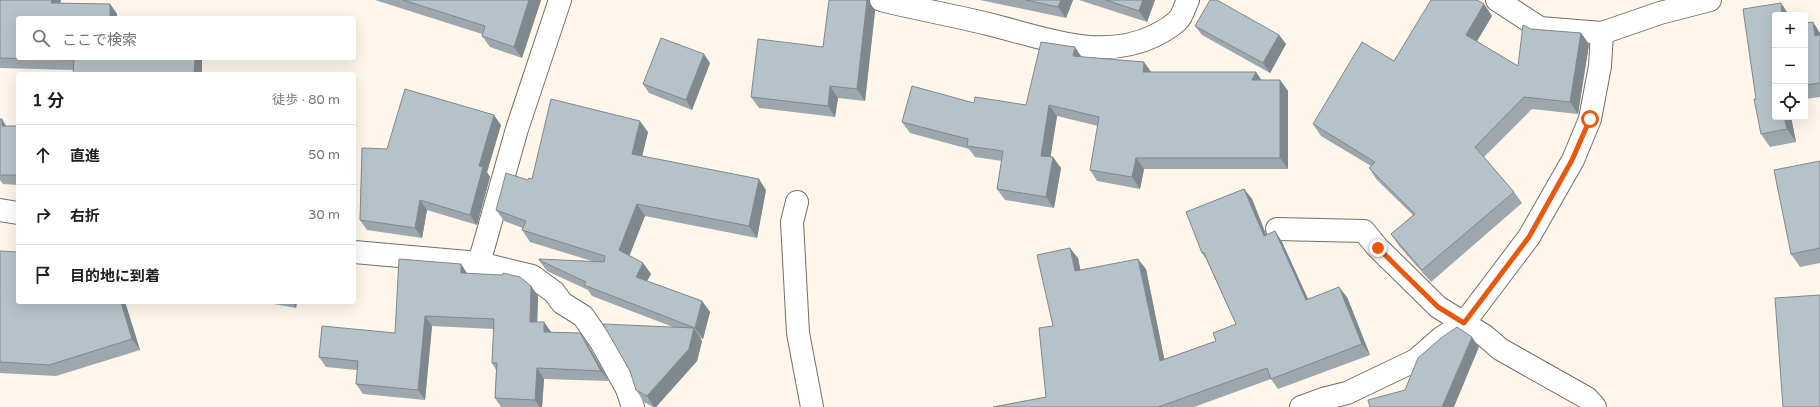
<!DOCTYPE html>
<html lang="ja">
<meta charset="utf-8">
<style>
body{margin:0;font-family:"Varela Round","Noto Sans JP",sans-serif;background:#f2f2f2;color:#202124}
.controls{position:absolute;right:12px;top:12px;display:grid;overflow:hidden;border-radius:4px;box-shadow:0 4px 16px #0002}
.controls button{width:36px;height:36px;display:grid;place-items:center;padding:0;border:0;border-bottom:1px solid #e0e0e0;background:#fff;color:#202124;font:20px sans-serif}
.stop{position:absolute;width:12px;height:12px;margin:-9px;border:3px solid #ea580c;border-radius:50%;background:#fff}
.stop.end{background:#ea580c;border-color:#fff;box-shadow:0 1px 4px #0008}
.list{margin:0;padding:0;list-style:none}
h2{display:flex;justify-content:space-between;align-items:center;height:52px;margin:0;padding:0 16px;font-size:17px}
h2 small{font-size:13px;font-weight:400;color:#757577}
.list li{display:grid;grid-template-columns:26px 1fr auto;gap:12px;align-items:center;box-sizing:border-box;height:60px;padding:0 16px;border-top:1px solid #e0e0e0}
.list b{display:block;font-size:15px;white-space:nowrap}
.list em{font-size:13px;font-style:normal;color:#757577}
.icon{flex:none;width:22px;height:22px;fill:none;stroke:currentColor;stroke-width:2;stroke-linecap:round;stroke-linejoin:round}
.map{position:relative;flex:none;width:1820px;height:407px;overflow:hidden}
.search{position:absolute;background:#fff;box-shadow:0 4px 16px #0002;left:16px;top:16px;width:340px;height:44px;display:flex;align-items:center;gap:10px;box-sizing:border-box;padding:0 14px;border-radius:4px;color:#757577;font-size:15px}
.panel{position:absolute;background:#fff;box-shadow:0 4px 16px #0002;left:16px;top:72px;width:340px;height:232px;border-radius:4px}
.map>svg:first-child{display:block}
</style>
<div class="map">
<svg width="1820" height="407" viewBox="0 0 1820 407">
<rect width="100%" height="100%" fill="#fef5eb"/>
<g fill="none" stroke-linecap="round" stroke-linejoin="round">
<!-- street casing -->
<g stroke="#766f66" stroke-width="24">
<g id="street">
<path d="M881 0C916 9 952 15 988 24 1042 37 1100 62 1154 36 1162 32 1173 26 1179 19 1183 14 1185 6 1188 0"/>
<polyline points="1497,0 1540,28 1602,33 1660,13 1710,0"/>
<polyline points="797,202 792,222 798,333 812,407"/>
<polyline points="0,210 18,213"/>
<polyline points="1277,229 1364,231 1377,247 1438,307 1485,336 1500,349 1587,398 1595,407"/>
<polyline points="354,252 479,263 532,276 554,292 562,303 583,316 601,342 627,389 633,407"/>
<polyline points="479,263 517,129 560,0"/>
<polyline points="1301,407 1323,399 1347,393 1416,360 1441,338 1464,323 1529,237 1573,160 1590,119 1600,66 1602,33"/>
</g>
</g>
<!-- street -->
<use href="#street" stroke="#fff" stroke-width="22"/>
</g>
<!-- wall -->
<g fill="#9da7ad">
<polygon points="0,0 61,0 60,3 110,4 117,14 18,58 202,58 202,74 73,74 73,70 0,68"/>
<polygon points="375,0 541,0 522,58 490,47 482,36 482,34"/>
<polygon points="980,0 1073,0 1066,18"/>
<polygon points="1079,0 1155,0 1147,22"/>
<polygon points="869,2 875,11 865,101 838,98 835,117 759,108 751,97 823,47"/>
<polygon points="1484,4 1492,16 1477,41 1518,66 1531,29 1581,33 1589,44 1578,114 1532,109 1484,157 1514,192 1522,203 1431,282 1399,246 1391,234 1413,215 1377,180 1369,168 1371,166 1321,136 1313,124 1394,61"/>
<polygon points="1805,23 1820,33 1820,97 1805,99"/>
<polygon points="1195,26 1279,35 1286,44 1270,73 1202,35"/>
<polygon points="1081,57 1151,72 1256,72 1261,80 1280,80 1288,91 1288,169 1144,169 1140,189 1097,181 1090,170 1098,126 1057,116 1050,157 1061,168 1054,208 1005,200 997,189 1002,161 975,157 969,149 910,133 902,122 974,103 1026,105"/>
<polygon points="710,63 692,110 649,93 643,84"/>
<polygon points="1775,117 1791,117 1796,142 1770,147 1761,134"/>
<polygon points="0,119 6,126 18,126 18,185 3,184 0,180"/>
<polygon points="501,125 487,172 490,177 477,225 427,210 422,238 367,230 360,220 387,149"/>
<polygon points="648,132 642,156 766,190 757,238 645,216 629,256 643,263 651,274 647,281 702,301 710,312 703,339 701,338 702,341 697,361 656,407 653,407 644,402 636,390 673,327 592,296 588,290 547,271 539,260 595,262 530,242 522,230 523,228 504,221 496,210 528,180"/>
<polygon points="1820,161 1820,263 1800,267 1791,254"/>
<polygon points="1244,189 1252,199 1266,235 1275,231 1282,242 1308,299 1347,297 1370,355 1278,389 1271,379 1194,407 993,407 1046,397 1078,258 1080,270 1146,269 1164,359 1216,341 1236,324 1206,259 1202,253"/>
<polygon points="0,251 18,302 125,302 140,350 56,376 0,373"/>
<polygon points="461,264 467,273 531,286 538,296 537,322 544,322 551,332 587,343 609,381 544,379 542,407 501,407 495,398 496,370 492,363 494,329 432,326 425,400 363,394 356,384 357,370 326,367 319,357 395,333"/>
<polygon points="263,302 297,302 296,308"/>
</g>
<!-- shaded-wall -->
<g fill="#7f888d">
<polygon points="52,0 61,0 58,13 51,3"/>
<polygon points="529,0 541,0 522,58 514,47"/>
<polygon points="866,0 869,0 869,2 875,11 865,101 857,89"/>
<polygon points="1061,0 1073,0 1066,18 1058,7"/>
<polygon points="1143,0 1155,0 1147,22 1139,11"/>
<polygon points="1781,3 1789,15 1782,15"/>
<polygon points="110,4 117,14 117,18 110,18"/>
<polygon points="1484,4 1492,16 1474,46 1466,35"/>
<polygon points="1813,22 1820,33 1820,44 1815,36"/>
<polygon points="1581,33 1589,44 1578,114 1570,102"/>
<polygon points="1279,35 1286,44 1270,73 1263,63"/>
<polygon points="1075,47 1083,59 1073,56"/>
<polygon points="704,54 710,63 692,110 686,100"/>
<polygon points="195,58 202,58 202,74 195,74 194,73"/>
<polygon points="1144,62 1152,73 1143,72"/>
<polygon points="1256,72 1264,84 1252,80"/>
<polygon points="1280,80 1288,91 1288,169 1280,158"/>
<polygon points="830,86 838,98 835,117 828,106"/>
<polygon points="1049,105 1057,116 1049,167 1041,156"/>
<polygon points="494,115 501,125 487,172 490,177 477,225 470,215 479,166"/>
<polygon points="1784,117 1791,117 1796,142 1787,129"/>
<polygon points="2,119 8,129 2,126"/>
<polygon points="640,121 648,132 640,165 632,154"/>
<polygon points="1053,157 1061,168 1054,208 1046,197"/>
<polygon points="1136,158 1144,169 1140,189 1132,177"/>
<polygon points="759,179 766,190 757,238 749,226"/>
<polygon points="1244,189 1252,199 1271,247 1264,236"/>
<polygon points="420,200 427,210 422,238 415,228"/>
<polygon points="637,204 645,216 627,262 619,250"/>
<polygon points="1275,231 1282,242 1313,310 1306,300"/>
<polygon points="1070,248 1078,258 1083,282 1075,271"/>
<polygon points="1138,259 1146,269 1167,372 1160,361"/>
<polygon points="643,263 651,274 643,288 636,277"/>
<polygon points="461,264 468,275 461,273"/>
<polygon points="531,286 538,296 537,332 530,322"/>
<polygon points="1339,287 1347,297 1370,355 1362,344"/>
<polygon points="702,301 710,312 703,339 695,328"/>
<polygon points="121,302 125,302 140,350 132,339"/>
<polygon points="292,302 297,302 296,308"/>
<polygon points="425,316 432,326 425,400 418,390"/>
<polygon points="544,322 551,332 544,332"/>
<polygon points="694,328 702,341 697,361 656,407 654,407 647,396"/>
<polygon points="580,333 587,343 609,381 601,371"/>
<polygon points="1472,337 1479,347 1454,407 1442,407"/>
<polygon points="537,368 544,379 542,407 540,407 535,400"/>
</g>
<!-- building -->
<g fill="#b6c2c9" stroke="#7f888d">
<polygon points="0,0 52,0 51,3 110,4 110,18 18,18 18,58 195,58 194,73 177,73 177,74 73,74 74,60 0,58"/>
<polygon points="403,0 529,0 514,47 482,36 485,26"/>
<polygon points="829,0 867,0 857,89 830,86 828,106 751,97 758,39 823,47"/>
<polygon points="1026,0 1061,0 1058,7"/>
<polygon points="1106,0 1143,0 1139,11"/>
<polygon points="1210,0 1217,0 1279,35 1263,63 1195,26"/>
<polygon points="1431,0 1477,0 1484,4 1466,35 1518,66 1523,25 1531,29 1581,33 1570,102 1524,97 1475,147 1514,192 1422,270 1391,234 1415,214 1369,168 1375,162 1313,124 1362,42 1394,61"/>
<polygon points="1781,3 1782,15 1775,15 1775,117 1784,117 1787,129 1761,134 1754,99 1756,99 1743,9"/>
<polygon points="1813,22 1815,36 1820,35 1820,83 1805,85 1805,23"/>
<polygon points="661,38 704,54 686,100 643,84"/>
<polygon points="1041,42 1075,47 1073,56 1144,62 1143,72 1256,72 1252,80 1280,80 1280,158 1136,158 1132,177 1090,170 1099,117 1049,105 1041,156 1053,157 1046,197 997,189 1003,151 967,146 968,139 902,122 912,86 974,103 975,97 1026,105"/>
<polygon points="405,89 494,115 479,166 483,167 470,215 420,200 415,228 360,220 362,148 387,149"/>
<polygon points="551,99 640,121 632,154 759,179 749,226 637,204 619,250 643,263 636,277 702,301 695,328 584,285 586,282 539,260 539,259 604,262 605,256 522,230 526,221 496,210 506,173 528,180 529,178 532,179"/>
<polygon points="0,119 2,119 2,126 18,126 18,175 0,175"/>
<polygon points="1820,161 1820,248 1791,254 1774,170"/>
<polygon points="1244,189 1264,236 1275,231 1306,300 1339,287 1362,344 1271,379 1267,368 1158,407 993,407 1046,397 1039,328 1053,326 1037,255 1070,248 1075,271 1138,259 1160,361 1216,341 1213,333 1236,324 1204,253 1202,253 1186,212"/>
<polygon points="0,251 18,252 18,302 121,302 132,339 49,365 0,362"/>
<polygon points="399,259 461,264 461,273 503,275 503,273 520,277 531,286 530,322 544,322 544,332 580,333 601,371 537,368 535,400 495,398 497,363 492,363 494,319 425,316 418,390 356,384 358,361 319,357 322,326 395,333"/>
<polygon points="1820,295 1820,407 1783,407 1775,298"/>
<polygon points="603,324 694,328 689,349 647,396 636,390 630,371"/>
<polygon points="1457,327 1472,337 1442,407 1370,407 1368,400 1405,390 1418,358 1441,338"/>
</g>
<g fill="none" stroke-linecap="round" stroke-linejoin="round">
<!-- route -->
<polyline stroke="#ea580c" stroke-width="5" points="1378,248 1438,307 1464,323 1529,237 1572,160 1590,119"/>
</g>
</svg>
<div class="controls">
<button>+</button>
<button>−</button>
<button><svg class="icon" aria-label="locate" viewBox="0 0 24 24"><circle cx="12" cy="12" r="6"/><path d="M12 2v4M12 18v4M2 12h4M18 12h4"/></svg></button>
</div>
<div class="stop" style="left:1590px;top:119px"></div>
<div class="stop end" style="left:1378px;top:248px"></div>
<div class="search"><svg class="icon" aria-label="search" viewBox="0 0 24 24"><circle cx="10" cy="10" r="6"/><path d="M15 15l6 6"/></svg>ここで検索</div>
<section class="panel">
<h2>1 分<small>徒歩 · 80 m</small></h2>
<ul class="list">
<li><svg class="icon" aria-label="ahead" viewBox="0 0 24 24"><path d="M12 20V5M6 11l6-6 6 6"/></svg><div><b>直進</b></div><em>50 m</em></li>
<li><svg class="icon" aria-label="right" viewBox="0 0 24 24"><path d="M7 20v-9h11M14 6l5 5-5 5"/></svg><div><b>右折</b></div><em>30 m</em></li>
<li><svg class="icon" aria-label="arrive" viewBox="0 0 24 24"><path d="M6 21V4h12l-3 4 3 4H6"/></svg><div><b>目的地に到着</b></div></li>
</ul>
</section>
</div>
